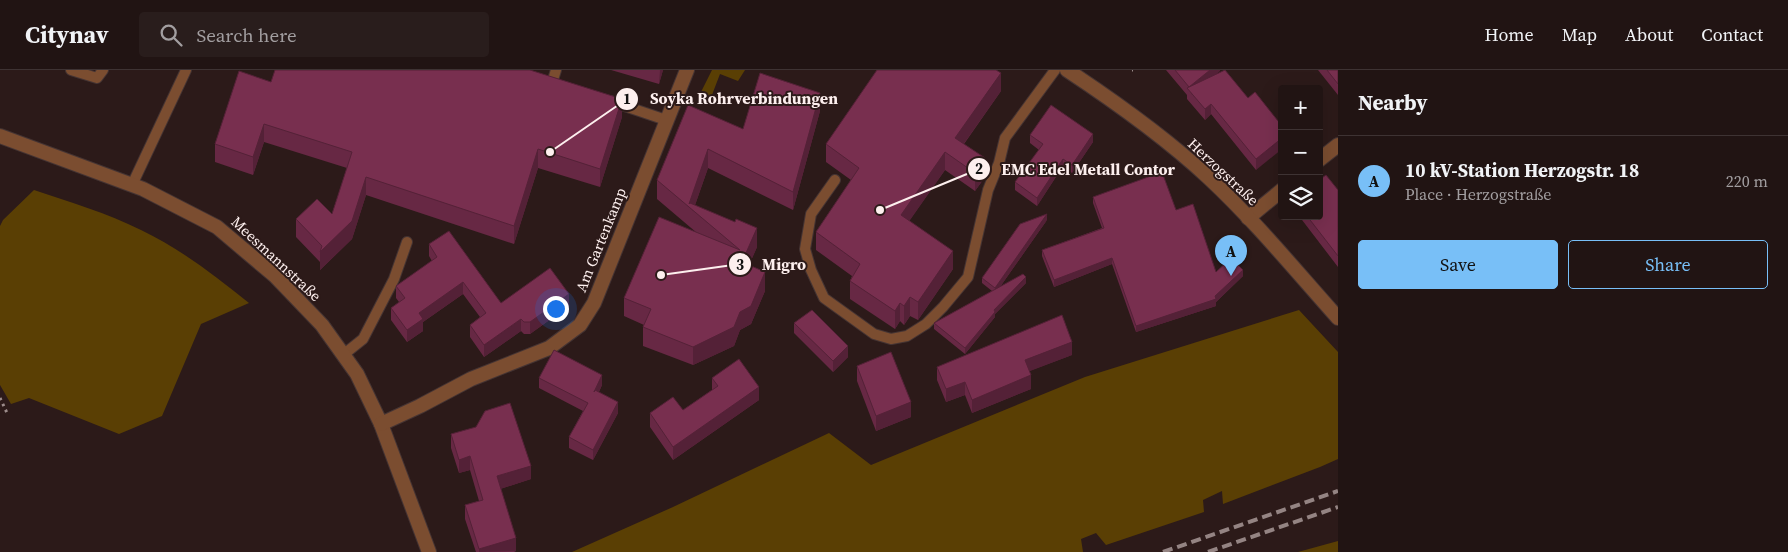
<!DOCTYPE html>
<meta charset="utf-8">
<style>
body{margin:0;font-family:"Source Serif 4",serif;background:#291d1c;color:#f1f3f6}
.controls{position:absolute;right:15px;top:15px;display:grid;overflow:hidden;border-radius:5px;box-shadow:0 5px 20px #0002}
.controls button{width:45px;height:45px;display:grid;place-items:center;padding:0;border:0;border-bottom:1px solid #3e3333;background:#211413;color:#f1f3f6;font:25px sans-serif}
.you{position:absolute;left:555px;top:238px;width:18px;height:18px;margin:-12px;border:4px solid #fff;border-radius:50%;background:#1a73e8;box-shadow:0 0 0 8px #1a73e833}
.badge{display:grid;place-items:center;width:32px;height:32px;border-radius:50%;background:#78bff7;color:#111;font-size:16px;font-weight:700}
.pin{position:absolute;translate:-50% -41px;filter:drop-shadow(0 1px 2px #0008)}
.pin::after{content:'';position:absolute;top:26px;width:18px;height:15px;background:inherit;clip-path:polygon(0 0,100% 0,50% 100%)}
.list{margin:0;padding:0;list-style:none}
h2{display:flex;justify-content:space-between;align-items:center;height:65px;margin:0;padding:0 20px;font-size:21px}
h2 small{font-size:16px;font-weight:400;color:#a29ea0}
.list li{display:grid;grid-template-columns:32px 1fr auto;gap:15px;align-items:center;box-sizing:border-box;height:90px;padding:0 20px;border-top:1px solid #3e3333}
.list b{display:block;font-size:19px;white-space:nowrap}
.list p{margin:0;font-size:16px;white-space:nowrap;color:#a29ea0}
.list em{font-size:16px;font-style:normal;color:#a29ea0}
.actions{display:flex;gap:10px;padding:15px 20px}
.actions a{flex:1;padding:11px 0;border:1px solid #78bff7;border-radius:5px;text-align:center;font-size:18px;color:#78bff7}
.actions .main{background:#78bff7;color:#111}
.icon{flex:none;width:28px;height:28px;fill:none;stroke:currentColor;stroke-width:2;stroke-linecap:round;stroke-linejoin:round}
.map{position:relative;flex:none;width:1338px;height:482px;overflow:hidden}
header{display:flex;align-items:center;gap:30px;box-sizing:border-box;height:70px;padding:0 25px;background:#211413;border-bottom:1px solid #3e3333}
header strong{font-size:24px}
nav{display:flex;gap:28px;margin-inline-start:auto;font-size:18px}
.search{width:350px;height:45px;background:#291d1c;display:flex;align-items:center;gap:12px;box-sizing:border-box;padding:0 18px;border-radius:5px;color:#a29ea0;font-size:19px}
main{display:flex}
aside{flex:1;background:#211413}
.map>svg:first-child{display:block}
</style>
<header>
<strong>Citynav</strong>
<div class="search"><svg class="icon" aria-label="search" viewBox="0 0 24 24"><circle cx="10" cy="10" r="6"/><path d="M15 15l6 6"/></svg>Search here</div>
<nav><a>Home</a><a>Map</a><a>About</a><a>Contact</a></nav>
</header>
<main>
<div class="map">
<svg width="1338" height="482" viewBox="0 0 1338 482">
<rect width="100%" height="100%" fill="#2c1a19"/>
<!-- green -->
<g fill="#5a3f04">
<polygon points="712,0 745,0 738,11 720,4 710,30 699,26"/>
<path d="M34 120C70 132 107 143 141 160 181 179 215 206 249 233L201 254 162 346 119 364 29 328 11 334 0 315V156L3 150Z"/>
<polygon points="1299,240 1338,282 1338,389 1320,397 1223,434 1222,421 1203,430 1204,442 1106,475 1096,463 1081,469 1083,482 572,482 673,437 829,363 871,395 1085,307"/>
<polygon points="1338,471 1338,482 1298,482"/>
</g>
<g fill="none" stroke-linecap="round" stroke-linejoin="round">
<!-- service casing -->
<g stroke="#453433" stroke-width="12">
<g id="service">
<polyline points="71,0 97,8 103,0"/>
<polyline points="552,13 556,0"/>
<polyline points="610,31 666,50"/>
<polyline points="835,110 811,144 805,179 811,200 824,228 874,264 891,269 907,266 926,254 943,237 968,207 988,120 999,93 1005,68 1055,0"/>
<polyline points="132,115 186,0"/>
<polyline points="343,285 363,269 394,209 407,172"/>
</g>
</g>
<!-- minor casing -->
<g stroke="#453433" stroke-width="16">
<g id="minor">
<polyline points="0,66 143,119 217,157 275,206 322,255 357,304 381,354 429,482"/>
<polyline points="1319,90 1338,75"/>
<polyline points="1248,148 1282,120"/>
<polyline points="381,354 420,336 471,309 549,278 580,255 594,233 687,0"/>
</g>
</g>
<!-- tertiary casing -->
<g stroke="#453433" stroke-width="16">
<path id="tertiary" d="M1067 0C1117 33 1166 68 1209 108 1255 151 1296 201 1338 248"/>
</g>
<!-- path -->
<g stroke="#9c8c8b" stroke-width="3" stroke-dasharray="2.5 4" stroke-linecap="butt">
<polyline points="1132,0 1133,0"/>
<polyline points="0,328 8,345"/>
</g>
<!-- service -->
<use href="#service" stroke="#7b4d30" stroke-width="10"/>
<!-- minor -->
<use href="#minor" stroke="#7b4d30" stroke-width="14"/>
<!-- tertiary -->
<use href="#tertiary" stroke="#7b4d30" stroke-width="14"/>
<!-- rail -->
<g stroke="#948483" stroke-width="4" stroke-dasharray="10 5" stroke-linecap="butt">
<polyline points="1163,482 1338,421"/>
<polyline points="1208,482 1338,437"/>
</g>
</g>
<!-- wall -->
<g fill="#672844">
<polygon points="611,0 663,0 659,14"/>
<polygon points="1166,0 1220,0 1215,5 1248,28 1282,56 1256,100 1211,44 1205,50 1187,29 1187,25"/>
<polygon points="1318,0 1338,0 1338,25"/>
<polygon points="271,12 622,47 600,117 538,98 514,174 366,125 352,169 320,200 320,192 296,167 296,149 332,144 347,98 264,72 253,105 215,92 215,74"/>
<polygon points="1001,21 964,74 985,107 975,121 945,100 909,151 953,199 918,250 910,246 904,255 900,251 895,259 850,229 850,211 852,206 816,180 816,162 851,110 826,92 826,74"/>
<polygon points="820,41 793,140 708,98 695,135 757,177 749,195 765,221 751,254 740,260 734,276 693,295 643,276 643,257 644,255 624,246 624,228 697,163 657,129 657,110 743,59"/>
<polygon points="1030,65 1093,72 1072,103 1063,96 1037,136 1015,120 1015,112 1039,80 1030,73"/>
<polygon points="1338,120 1338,197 1299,146 1319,146"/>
<polygon points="1093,127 1176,140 1216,202 1243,206 1216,232 1216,236 1136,262 1112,194 1054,217 1042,186 1042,180 1102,158 1093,133"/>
<polygon points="1047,150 1000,217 1026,213 995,244 995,247 965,284 934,259 934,253 992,221 982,213 982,208"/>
<polygon points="429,174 501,233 569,236 530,264 524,264 521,261 484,287 470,267 470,255 480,247 463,224 423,252 423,261 407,272 391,250 391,238 399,232 396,228 396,216 432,191 429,186"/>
<polygon points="794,253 848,287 833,302 794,263"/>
<polygon points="1072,285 1029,301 1031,319 972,343 965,325 946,332 937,310 937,297"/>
<polygon points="857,296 911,347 876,361 857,311"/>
<polygon points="539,308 602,315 599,322 618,343 593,390 569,378 569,367 583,341 539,318"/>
<polygon points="712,308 759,330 673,390 650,357 650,343 683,340 712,320"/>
<polygon points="451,364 531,409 500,419 516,481 514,482 476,482 465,449 465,435 479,431 470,400 459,403 451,378"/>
</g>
<!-- shaded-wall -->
<g fill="#542137">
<polygon points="660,0 663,0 659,14"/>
<polygon points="1210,0 1220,0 1220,1 1192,25 1189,17"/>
<polygon points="1001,3 1001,21 955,86 955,68"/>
<polygon points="820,23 820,41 793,140 793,122"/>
<polygon points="622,29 622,47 600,117 600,99"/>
<polygon points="1211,34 1211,44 1205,50 1205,39"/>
<polygon points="264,54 264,72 253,105 253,87"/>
<polygon points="1093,64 1093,72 1072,103 1072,95"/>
<polygon points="1282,68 1282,79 1256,100 1256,89"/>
<polygon points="538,79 538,98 514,174 514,156"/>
<polygon points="708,79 708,98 693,141 689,134"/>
<polygon points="945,82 945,100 901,163 901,145"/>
<polygon points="985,88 985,107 975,121 975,103"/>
<polygon points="1063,89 1063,96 1037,136 1037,128"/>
<polygon points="366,107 366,125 352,169 320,200 320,182"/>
<polygon points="1047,144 1047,150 995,224 995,218"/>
<polygon points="757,158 757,177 742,211 742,192"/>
<polygon points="953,181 953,199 918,250 918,232"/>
<polygon points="1112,188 1112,194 1054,217 1054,210"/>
<polygon points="1243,200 1243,206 1216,232 1216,236 1136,262 1136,256 1215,226"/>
<polygon points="765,202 765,221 751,254 740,260 734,276 693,295 693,277"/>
<polygon points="1026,207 1026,213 995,244 995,247 965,284 965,278 994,240"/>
<polygon points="463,212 463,224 423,252 423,261 407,272 407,260 419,243"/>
<polygon points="569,224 569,236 530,264 530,252"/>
<polygon points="910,227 910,246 904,255 904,236"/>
<polygon points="900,233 900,251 895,259 895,241"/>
<polygon points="521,249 521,261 484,287 484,275"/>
<polygon points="1072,272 1072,285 1025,303 1025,290"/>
<polygon points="848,276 848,287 833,302 833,291"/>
<polygon points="602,305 602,315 594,332 594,322"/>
<polygon points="1031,305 1031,319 972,343 972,330"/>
<polygon points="965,312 965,325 946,332 946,319"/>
<polygon points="759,317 759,330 673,390 673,377"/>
<polygon points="618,332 618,343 593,390 593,380"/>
<polygon points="911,332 911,347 876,361 876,346"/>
<polygon points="470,386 470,400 459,403 459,390"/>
<polygon points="531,396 531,409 497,420 497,406"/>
<polygon points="516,468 516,481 479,482 479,479"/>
</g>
<!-- building -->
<g fill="#782f4f" stroke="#542137">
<polygon points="275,0 530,0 622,29 600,99 538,79 514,156 366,107 352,151 320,182 322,176 296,149 317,129 332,144 352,82 264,54 253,87 215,74 239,1 271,12"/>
<polygon points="877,0 996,0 1001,3 955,68 985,88 975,103 945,82 901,145 953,181 918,232 910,227 904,236 900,233 895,241 850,211 860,194 816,162 859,98 826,74"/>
<polygon points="1175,0 1210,0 1189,17"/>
<polygon points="1225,0 1248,28 1255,22 1282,56 1282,68 1256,89 1211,34 1205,39 1187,18"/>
<polygon points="1327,0 1338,0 1338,14"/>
<polygon points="760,3 820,23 793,122 708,79 689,134 690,133 735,152 736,149 757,158 742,192 765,202 751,236 740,242 734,257 693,277 643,257 651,239 624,228 659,147 740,180 657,110 688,35 743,59"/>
<polygon points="1051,35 1093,64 1072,95 1063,89 1037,128 1015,112 1043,74 1030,65"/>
<polygon points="1162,102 1176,140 1193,134 1216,202 1231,188 1243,200 1215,226 1216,229 1136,256 1112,188 1054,210 1042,180 1104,158 1093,127"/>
<polygon points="1326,105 1338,120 1338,186 1307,146 1319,146 1319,110"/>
<polygon points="1047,144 995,218 982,208 1020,154"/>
<polygon points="449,161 501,233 550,198 569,224 530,252 524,252 521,249 484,275 470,255 486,243 463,212 419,243 423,249 407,260 391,238 405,228 396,216 437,187 429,174"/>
<polygon points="1023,204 1026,207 994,240 995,242 965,278 934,253"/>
<polygon points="812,240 848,276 833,291 794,253"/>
<polygon points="1062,245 1072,272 1025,290 1031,305 972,330 965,312 946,319 937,297"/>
<polygon points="554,280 602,305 594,322 595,320 618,332 593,380 569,367 588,333 539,308"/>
<polygon points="891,282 911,332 876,346 857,296"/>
<polygon points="739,289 759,317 673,377 650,343 673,327 683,340 718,316 712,308"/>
<polygon points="510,333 531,396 497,406 516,468 479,479 465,435 483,430 470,386 459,390 451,364 476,357 485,341"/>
</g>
<g text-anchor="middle" stroke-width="4" stroke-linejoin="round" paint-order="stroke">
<!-- street labels -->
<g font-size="15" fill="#fdefee" stroke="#2c1a19">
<text transform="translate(1223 102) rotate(43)" y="5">Herzogstraße</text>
<text transform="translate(601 170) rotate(-68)" y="5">Am Gartenkamp</text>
<text transform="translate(276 189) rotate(43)" y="5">Meesmannstraße</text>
</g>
</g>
<!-- callouts -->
<path fill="none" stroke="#fdefee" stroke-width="2" d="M550 82L627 29M880 140L979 99M661 205L740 194"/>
<g fill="#fdefee" stroke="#2c1a19" stroke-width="2">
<circle cx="550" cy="82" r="5"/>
<circle cx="880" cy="140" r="5"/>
<circle cx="661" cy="205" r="5"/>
<circle cx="627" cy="29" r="12"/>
<circle cx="979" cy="99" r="12"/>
<circle cx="740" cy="194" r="12"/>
</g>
<g font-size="15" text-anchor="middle" font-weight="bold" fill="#111">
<text x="627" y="34">1</text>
<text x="979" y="104">2</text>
<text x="740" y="200">3</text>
</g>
<g font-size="16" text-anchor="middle" font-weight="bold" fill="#fdefee" stroke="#2c1a19" stroke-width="4" stroke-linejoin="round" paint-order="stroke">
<text x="744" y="34">Soyka Rohrverbindungen</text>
<text x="1088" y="105">EMC Edel Metall Contor</text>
<text x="784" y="200">Migro</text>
</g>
</svg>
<div class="controls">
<button>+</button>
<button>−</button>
<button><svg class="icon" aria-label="layers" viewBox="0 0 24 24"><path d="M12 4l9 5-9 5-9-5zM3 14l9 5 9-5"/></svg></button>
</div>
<div class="you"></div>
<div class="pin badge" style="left:1231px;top:206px">A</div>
</div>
<aside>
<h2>Nearby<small></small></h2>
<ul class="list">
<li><span class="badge">A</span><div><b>10 kV-Station Herzogstr. 18</b><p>Place · Herzogstraße</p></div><em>220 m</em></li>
</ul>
<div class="actions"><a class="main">Save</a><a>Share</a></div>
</aside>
</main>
